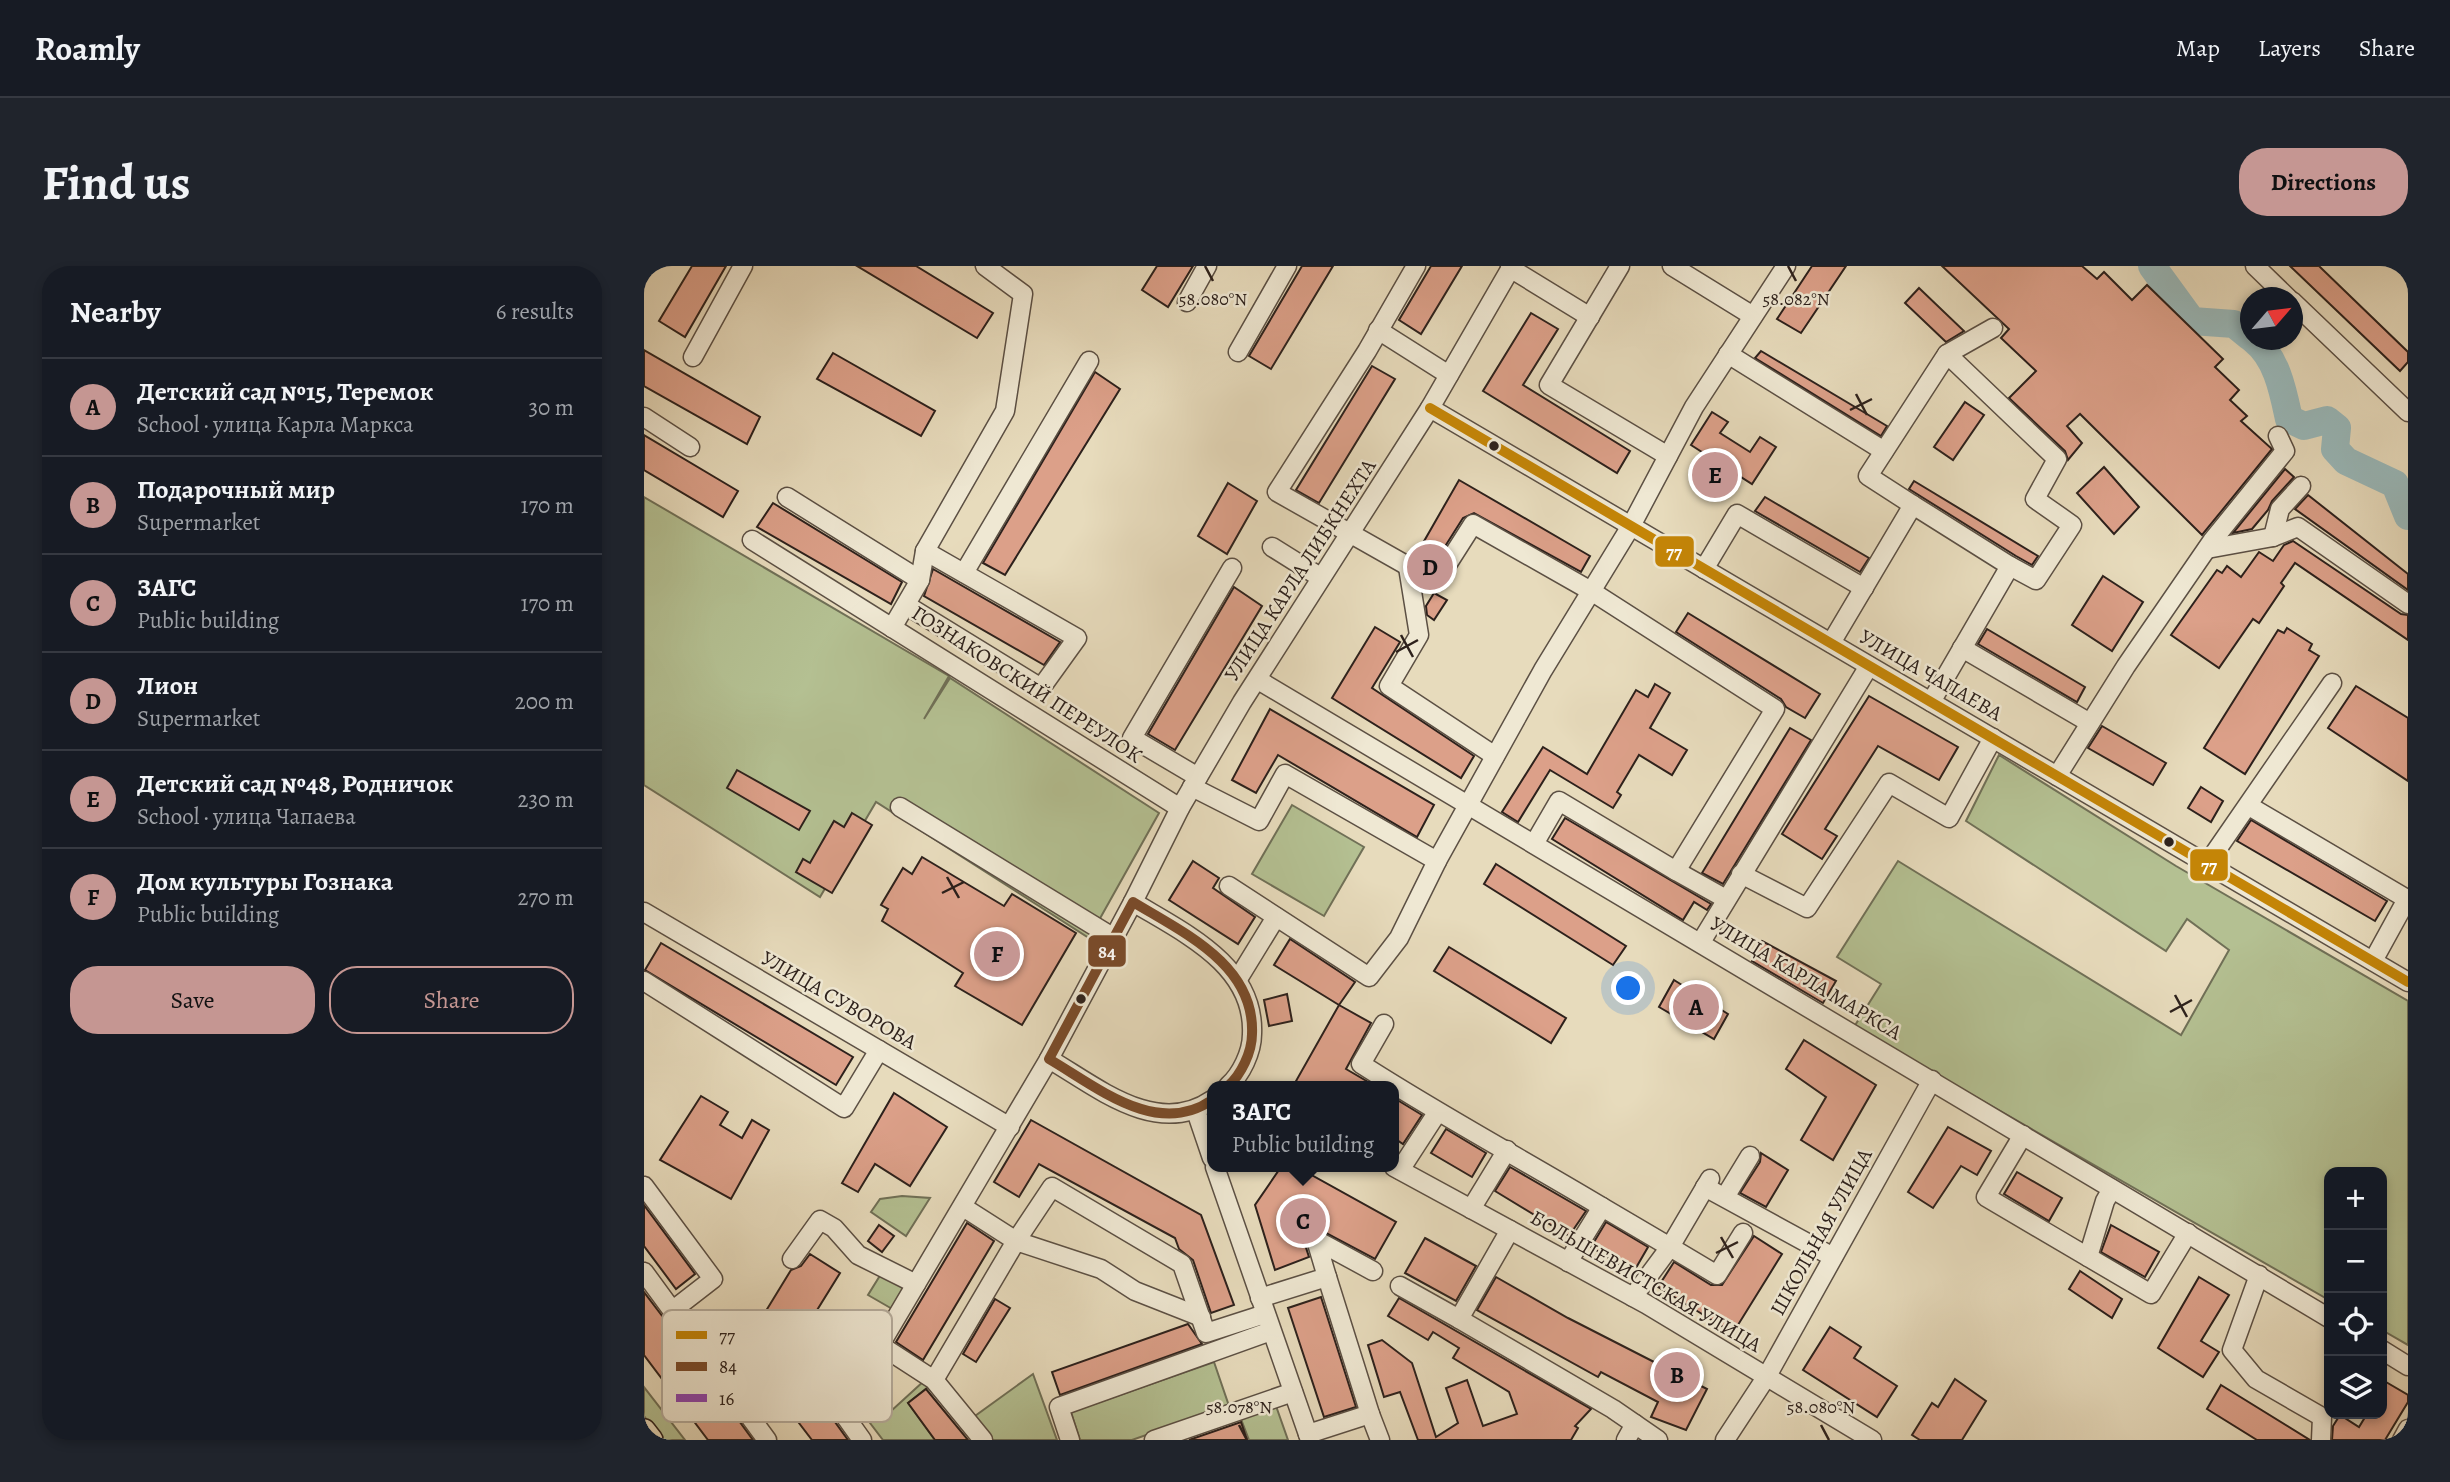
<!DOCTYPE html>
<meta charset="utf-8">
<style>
body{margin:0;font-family:Alegreya,serif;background:#20242c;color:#f1f3f6}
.controls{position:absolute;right:21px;bottom:21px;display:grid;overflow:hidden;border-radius:14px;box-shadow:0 4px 10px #0003}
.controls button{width:63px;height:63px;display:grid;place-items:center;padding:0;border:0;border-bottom:2px solid #363941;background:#171b24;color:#f1f3f6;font:35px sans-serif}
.compass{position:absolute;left:1596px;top:21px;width:63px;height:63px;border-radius:50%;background:#171b24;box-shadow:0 4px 10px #0003;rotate:62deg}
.you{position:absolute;left:985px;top:723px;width:24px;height:24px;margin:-18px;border:5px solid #fff;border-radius:50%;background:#1a73e8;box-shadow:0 0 0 10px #1a73e833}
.badge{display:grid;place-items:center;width:46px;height:46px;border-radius:50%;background:#c59692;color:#111;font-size:23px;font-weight:700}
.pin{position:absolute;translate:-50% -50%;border:4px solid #fff;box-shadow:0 2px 7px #0006}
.popup{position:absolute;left:563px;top:815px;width:192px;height:91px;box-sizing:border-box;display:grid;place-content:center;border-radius:14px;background:#171b24;filter:drop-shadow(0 2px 5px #0005);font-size:23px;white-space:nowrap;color:#9ea1a6}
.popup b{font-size:26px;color:#f1f3f6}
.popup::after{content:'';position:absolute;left:50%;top:100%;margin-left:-14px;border:14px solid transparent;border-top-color:#171b24}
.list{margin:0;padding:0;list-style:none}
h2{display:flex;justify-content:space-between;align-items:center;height:91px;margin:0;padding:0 28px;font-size:30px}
h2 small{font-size:23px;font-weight:400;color:#9ea1a6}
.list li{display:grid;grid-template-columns:46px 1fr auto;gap:21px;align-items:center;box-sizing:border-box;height:98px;padding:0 28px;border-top:2px solid #363941}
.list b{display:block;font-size:26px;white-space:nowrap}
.list p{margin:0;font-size:23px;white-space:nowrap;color:#9ea1a6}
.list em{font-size:23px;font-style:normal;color:#9ea1a6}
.actions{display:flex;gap:14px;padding:21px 28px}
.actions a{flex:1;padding:16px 0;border:2px solid #c59692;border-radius:28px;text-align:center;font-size:24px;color:#c59692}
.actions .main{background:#c59692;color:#111}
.icon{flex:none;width:38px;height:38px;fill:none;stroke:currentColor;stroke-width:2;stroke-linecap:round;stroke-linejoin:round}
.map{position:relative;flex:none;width:1764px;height:1174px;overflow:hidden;border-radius:28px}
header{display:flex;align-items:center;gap:42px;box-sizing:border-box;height:98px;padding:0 35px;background:#171b24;border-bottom:2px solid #363941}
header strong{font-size:33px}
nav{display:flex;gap:38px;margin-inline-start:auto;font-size:24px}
.intro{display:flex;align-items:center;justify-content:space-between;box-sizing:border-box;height:168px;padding:0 42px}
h1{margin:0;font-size:49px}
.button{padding:18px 32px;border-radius:28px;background:#c59692;color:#111;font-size:24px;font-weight:700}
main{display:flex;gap:42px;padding:0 42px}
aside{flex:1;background:#171b24;border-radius:28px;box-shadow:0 4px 10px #0003}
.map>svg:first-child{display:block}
</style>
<header>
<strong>Roamly</strong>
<nav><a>Map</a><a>Layers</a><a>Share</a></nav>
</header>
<div class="intro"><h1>Find us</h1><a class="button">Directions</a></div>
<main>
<aside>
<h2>Nearby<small>6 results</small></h2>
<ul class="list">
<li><span class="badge">A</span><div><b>Детский сад №15, Теремок</b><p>School · улица Карла Маркса</p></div><em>30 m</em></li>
<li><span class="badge">B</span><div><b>Подарочный мир</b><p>Supermarket</p></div><em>170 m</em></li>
<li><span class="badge">C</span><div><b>ЗАГС</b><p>Public building</p></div><em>170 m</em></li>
<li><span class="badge">D</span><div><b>Лион</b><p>Supermarket</p></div><em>200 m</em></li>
<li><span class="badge">E</span><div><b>Детский сад №48, Родничок</b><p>School · улица Чапаева</p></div><em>230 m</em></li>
<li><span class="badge">F</span><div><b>Дом культуры Гознака</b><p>Public building</p></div><em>270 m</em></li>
</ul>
<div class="actions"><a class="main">Save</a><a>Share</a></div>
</aside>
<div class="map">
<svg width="1764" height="1174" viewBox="0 0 1764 1174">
<rect width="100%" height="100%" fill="#e7dbbc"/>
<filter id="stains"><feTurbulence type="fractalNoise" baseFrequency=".00286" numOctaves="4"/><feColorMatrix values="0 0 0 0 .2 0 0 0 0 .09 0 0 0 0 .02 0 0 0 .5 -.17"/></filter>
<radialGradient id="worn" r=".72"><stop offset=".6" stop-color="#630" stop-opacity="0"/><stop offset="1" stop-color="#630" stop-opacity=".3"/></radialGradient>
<!-- green -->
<g fill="#b4c092" stroke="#707057" stroke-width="2">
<polygon points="0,231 305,410 280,453 306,412 515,547 445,672 232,536 176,631 0,519"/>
<polygon points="1355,489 1532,600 1764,735 1764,1079 1738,1064 1738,906 1685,906 1685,1034 1210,761 1237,718 1193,691 1254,595 1537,769 1585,684 1543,653 1522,685 1322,555"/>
<polygon points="648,539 720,581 680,650 608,608"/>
<polygon points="258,930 286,932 262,970 227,946 236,933"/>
<polygon points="245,995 270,1008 250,1044 224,1029"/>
<polygon points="185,1057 225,1078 193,1122 166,1087"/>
<polygon points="570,1096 585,1140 488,1174 436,1174 427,1146"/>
<polygon points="389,1108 413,1174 349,1174 331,1150"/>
<polygon points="281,1114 288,1118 264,1137 291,1174 239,1174 223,1153 234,1138 246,1146"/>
<polygon points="0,1121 41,1174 18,1174 0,1150"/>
<polygon points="632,1140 644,1174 605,1174 597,1153"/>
</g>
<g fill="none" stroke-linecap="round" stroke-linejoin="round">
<!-- river -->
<g stroke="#9ab9ba" stroke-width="28">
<polyline points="1508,0 1548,55 1590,58 1606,71"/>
<path d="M1610 74C1633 92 1639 125 1645 153L1660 160 1683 154 1693 162 1691 183 1702 195 1751 218 1764 250"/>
</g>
</g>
<!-- building -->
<g fill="#dca089" stroke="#2d211c" stroke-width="2">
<polygon points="48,0 82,0 41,71 15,55"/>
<polygon points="213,0 272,0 349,47 333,72"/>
<polygon points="513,0 549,0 524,41 498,24"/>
<polygon points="658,0 689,0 627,103 605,90"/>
<polygon points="787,0 818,0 777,68 755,54"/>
<polygon points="1168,0 1202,0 1157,67 1133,53"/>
<polygon points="1298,0 1438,0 1453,13 1460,6 1488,34 1503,19 1579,93 1571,101 1595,124 1586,134 1603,150 1597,155 1628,183 1558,269 1436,148 1423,160 1438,177 1424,194 1421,185 1365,132 1392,105 1357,72 1365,63"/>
<polygon points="1646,0 1675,0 1764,86 1764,96 1756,105"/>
<polygon points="1275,22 1320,65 1302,76 1261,37"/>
<polygon points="887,47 914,63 879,119 986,185 973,207 839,125"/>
<polygon points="0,84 116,151 103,178 0,120"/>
<polygon points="1117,85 1243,160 1237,170 1111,92"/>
<polygon points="189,87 291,145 277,170 173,113"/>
<polygon points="728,100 751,113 675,237 652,224"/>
<polygon points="451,106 476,123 361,309 339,297"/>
<polygon points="1321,136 1340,149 1309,194 1290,181"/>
<polygon points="1068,146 1084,156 1076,167 1106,186 1116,171 1132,181 1108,218 1047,179"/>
<polygon points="0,169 94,225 79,251 0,204"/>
<polygon points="1460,201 1495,241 1470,268 1433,227"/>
<polygon points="1641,203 1650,211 1628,235 1624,244 1608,263 1589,267"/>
<polygon points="815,214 946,290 937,306 830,247 819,252 788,301 771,291"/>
<polygon points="1270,215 1394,290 1388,299 1372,290 1265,223"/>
<polygon points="584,217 613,235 583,288 554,270"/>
<polygon points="1664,229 1764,308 1764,324 1651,243"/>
<polygon points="1121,231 1225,292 1216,306 1111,245"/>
<polygon points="129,237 258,316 247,338 113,261"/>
<polygon points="1649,275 1757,348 1764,349 1764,374 1651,297 1637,317 1640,320 1615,357 1609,353 1575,402 1527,369 1573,304 1578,307 1583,300 1597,311 1615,286 1629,295 1640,279"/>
<polygon points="289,303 416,376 400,399 280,330"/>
<polygon points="1459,310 1499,336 1468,385 1428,359"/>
<polygon points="590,321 618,340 531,484 504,468"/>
<polygon points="790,327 803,334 790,354 783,349 782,340"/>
<polygon points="1044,347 1176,428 1161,452 1142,441 1137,433 1032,366"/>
<polygon points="731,361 756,376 728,422 830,490 817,512 688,432"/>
<polygon points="1643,362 1668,378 1665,384 1675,390 1601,508 1560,482 1634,364 1640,367"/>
<polygon points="1343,363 1441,421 1433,436 1334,378"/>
<polygon points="1011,418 1026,427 1006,462 1043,484 1028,509 995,489 973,526 977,529 969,542 906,504 874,556 858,546 899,481 943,508 992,424 1004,431"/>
<polygon points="1712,420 1764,452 1764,515 1684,462"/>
<polygon points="1225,430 1314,481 1295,514 1234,480 1181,563 1193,570 1178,593 1138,568"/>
<polygon points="626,443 790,539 773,571 634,489 612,527 588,514"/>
<polygon points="1458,460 1522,497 1509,519 1444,482"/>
<polygon points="1146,462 1167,474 1079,618 1058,607"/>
<polygon points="93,504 166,545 155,564 83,522"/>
<polygon points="1557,521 1579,535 1567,556 1544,542"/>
<polygon points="208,547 228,559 188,627 152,606 159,593 166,597 190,555 200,561"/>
<polygon points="921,552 1067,638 1063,644 1050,636 1039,654 908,573"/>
<polygon points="1607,554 1743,635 1731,655 1593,575"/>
<polygon points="278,591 360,640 368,628 432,667 378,759 311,720 319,707 238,655 244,643 237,639 259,602 268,608"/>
<polygon points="549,595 575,612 569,622 611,651 594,678 525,634"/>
<polygon points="852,598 982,680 969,699 840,618"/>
<polygon points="646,673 711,716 695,739 630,699"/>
<polygon points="1118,675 1192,715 1179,737 1108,695"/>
<polygon points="17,677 209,791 192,819 1,704"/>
<polygon points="805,681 922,752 907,777 790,705"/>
<polygon points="1030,714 1084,748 1070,773 1015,741"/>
<polygon points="643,728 648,755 625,760 620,734"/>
<polygon points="695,739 727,757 702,803 731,820 661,820 652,815"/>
<polygon points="1160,774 1232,819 1189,894 1157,874 1182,831 1142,803"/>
<polygon points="250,827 303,861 266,920 231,898 214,926 198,917"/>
<polygon points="57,830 84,846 76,859 98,872 108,854 125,864 87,933 16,894"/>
<polygon points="750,832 778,849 759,878 750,872"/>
<polygon points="387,854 557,949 590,1039 567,1047 549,994 535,983 531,972 395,898 375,931 350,916"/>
<polygon points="1304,861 1347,885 1333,909 1317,900 1289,942 1264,926"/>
<polygon points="802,863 842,887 828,911 787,887"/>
<polygon points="1117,887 1144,904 1122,941 1096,927 1116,896"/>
<polygon points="637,901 653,901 752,956 731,993 652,951 665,991 631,1004 611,939"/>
<polygon points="866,901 942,945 925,970 851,925"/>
<polygon points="1373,906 1418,932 1405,955 1360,928"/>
<polygon points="0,939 51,1008 32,1023 0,980"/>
<polygon points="962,956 1004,981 989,1007 947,981"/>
<polygon points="323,957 350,975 279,1094 252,1076"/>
<polygon points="235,959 250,970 238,986 224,975"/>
<polygon points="1467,959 1515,986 1501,1011 1457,986"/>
<polygon points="1110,970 1138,988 1089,1067 1014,1021 1030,996 1067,1019 1078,1019"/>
<polygon points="781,972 832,1000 812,1035 761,1007"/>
<polygon points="166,988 196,1007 144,1091 204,1174 168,1174 119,1110 127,1105 112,1093 117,1053 147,1004 157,1000"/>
<polygon points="1436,1005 1478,1033 1468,1052 1425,1023"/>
<polygon points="852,1011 924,1052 1063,1123 1042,1164 1007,1151 1014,1136 957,1106 954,1111 833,1044"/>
<polygon points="1555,1011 1585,1029 1557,1075 1575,1086 1559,1111 1514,1082"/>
<polygon points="0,1026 25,1059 109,1174 64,1174 0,1089"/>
<polygon points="677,1031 712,1141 680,1151 644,1042"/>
<polygon points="755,1032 947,1143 931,1160 934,1162 927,1174 774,1174 756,1126 740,1131 724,1079 738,1074 768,1097 792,1171 814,1157 802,1122 823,1114 839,1160 873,1148 865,1126 809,1092 815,1082 789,1066 784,1074 744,1050"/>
<polygon points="351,1033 366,1042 332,1096 319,1088"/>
<polygon points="544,1058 558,1078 416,1129 408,1106"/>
<polygon points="1186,1061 1217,1081 1210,1092 1253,1120 1233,1151 1159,1104"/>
<polygon points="1311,1113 1342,1135 1318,1174 1276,1174 1268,1169 1288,1137 1294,1141"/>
<polygon points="1742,1116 1764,1129 1764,1136 1741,1174 1688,1174 1689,1160 1696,1149 1715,1161 1723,1148 1738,1148 1738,1124"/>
<polygon points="1577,1119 1666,1174 1613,1174 1563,1143"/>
<polygon points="282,1123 324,1174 291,1174 264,1137"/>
<polygon points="597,1156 603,1174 545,1174"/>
</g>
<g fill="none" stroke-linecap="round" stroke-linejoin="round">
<!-- minor casing -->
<g stroke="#5c5044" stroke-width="21">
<g id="minor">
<polyline points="772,0 723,85 633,226 792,316 829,258 947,325 1131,443 1032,605 915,535 890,578"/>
<polyline points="976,0 905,119 1024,190"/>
<polyline points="1028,0 1109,50"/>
<polyline points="1611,0 1644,32"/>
<polyline points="866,2 946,51"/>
<polyline points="1648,35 1764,146"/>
<polyline points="543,36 563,0"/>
<polyline points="734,64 805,109"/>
<polyline points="594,86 643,0"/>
<polyline points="1084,88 1240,185"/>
<polyline points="1303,88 1349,62"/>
<polyline points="49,91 99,0"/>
<polyline points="786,142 1764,716"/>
<polyline points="0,151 46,181"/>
<polyline points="143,231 276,314"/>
<polyline points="1269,239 1224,210 1303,88 1413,193 1391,233 1428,259 1392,314 1366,300"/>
<polyline points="1629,271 1636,243 1657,220"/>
<polyline points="108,274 536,542"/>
<polyline points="628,281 676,311"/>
<polyline points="1563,283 1629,271 1654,261 1764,338"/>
<polyline points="764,301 775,369 745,420 851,490"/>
<polyline points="1060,303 1093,248 1220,322"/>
<polyline points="320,307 445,95"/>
<polyline points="262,339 397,422 433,372 281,285"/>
<polyline points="248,362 276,314 281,285 361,145 379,28 341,0"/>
<polyline points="1187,377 1269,239 1366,300 1287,436"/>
<polyline points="1318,382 1446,457"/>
<polyline points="614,414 1685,1052"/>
<polyline points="1413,510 1482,400 1568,275 1641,185 1634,170"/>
<polyline points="554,511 488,472 588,302"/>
<polyline points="548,521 615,555 641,508 793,595 899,404 987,260 1050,141 1142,0"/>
<polyline points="1605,540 1763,633 1729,695"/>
<polyline points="256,541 470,672"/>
<polyline points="1563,598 1688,417"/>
<polyline points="1032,605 1082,633"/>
<polyline points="1097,608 1163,642 1245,517 1305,552 1349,472"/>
<polyline points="585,620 725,711 755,672 793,595"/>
<polyline points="489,636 536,542 598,436 786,142 868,0"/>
<polyline points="0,646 366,861"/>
<polyline points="1057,676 1225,400"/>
<polyline points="594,713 632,651"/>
<polyline points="0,715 200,842 235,784"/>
<path d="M740 758 717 798C796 849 878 893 958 941"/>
<path d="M568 834C513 872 453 821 405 793L489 636C540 667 611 699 608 768 608 786 597 809 584 820"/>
<polyline points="552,845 568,892"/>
<polyline points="1379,869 1342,931 1444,991 1461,935 1468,923"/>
<polyline points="571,901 666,1174"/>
<polyline points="750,901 1002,1038 1228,1174"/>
<polyline points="756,904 793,847"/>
<polyline points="0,920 69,1013 29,1044"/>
<polyline points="1061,921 1189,991"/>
<polyline points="1081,931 1106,890"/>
<polyline points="319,941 372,975 408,921 538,998 562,1067 621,1048"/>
<polyline points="827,943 863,884"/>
<polyline points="1444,991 1507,1028 1544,967"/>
<polyline points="148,993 176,954 190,962 214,989 272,1018"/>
<polyline points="924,996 958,941 1026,981 1066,913"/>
<polyline points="0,1006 123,1174"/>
<polyline points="1615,1009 1588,1084 1612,1113 1678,1151 1677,1174"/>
<polyline points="756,1020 815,1053 866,964"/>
<polyline points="989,1031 1026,981 1073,1009 1099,967"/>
<polyline points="616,1032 683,1011 672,974 729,1005"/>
<polyline points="815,1053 969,1143 1014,1174"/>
<polyline points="236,1079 290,1114 339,1174"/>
<polyline points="1738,1084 1764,1100"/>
<polyline points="169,1105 218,1174"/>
<polyline points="290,1114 372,975 457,1003 491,1025 557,1051"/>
<polyline points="194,1140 236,1079 405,793"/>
<polyline points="726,1148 736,1174"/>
<polyline points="664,1168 726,1148 683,1011"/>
<polyline points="426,1174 415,1141 627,1065"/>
<polyline points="510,1174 649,1126"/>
<polyline points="982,1174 991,1158"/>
<polyline points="1081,1174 1123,1110 1288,814"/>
<polyline points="1758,1174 1764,1163"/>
</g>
</g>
<!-- major casing -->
<g stroke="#2d211c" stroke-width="26">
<polyline id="major" points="0,1165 7,1174"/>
</g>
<!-- minor -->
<use href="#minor" stroke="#efe8d3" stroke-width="18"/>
<!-- major -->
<use href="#major" stroke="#e7dbbc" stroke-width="23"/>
<!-- bus-1 casing -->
<g stroke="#efe8d3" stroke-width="16">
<polyline id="bus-1" points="786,142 1764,716"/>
</g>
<!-- bus-2 casing -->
<g stroke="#efe8d3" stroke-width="16">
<path id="bus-2" d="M568 834C513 872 453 821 405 793L489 636C540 667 611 699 608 768 608 786 597 809 584 820"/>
</g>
<!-- bus-1 -->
<use href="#bus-1" stroke="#c48507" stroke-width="10"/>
<!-- bus-2 -->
<use href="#bus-2" stroke="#7a4b2a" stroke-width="10"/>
</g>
<!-- ticks -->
<path fill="none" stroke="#2d211c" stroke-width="2.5" d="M561 0 569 15M1144 0 1152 15M1212 128 1223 149M1206 144 1228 133M757 369 769 391M752 386 774 374M303 611 315 632M298 627 320 616M1531 729 1543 751M1526 746 1548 734M1077 971 1089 992M1072 987 1094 976M595 1159 603 1174M1177 1159 1185 1174"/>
<!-- markers -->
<g fill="#2d211c" stroke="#efe8d3" stroke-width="2.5">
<circle cx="850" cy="180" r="6"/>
<circle cx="1525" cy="576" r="6"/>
<circle cx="437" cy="733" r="6"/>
</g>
<g text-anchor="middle" stroke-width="5" stroke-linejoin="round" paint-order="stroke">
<!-- street labels -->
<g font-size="21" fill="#2d211c" stroke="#efe8d3">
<text transform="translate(656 304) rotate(-57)" y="7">УЛИЦА КАРЛА ЛИБКНЕХТА</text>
<text transform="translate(1287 409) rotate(30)" y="7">УЛИЦА ЧАПАЕВА</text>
<text transform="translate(383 418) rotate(33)" y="7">ГОЗНАКОВСКИЙ ПЕРЕУЛОК</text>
<text transform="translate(1162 712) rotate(31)" y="7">УЛИЦА КАРЛА МАРКСА</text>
<text transform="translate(195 734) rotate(30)" y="7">УЛИЦА СУВОРОВА</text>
<text transform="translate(1177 966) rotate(-61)" y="7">ШКОЛЬНАЯ УЛИЦА</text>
<text transform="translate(1002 1015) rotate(30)" y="7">БОЛЬШЕВИСТСКАЯ УЛИЦА</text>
</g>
</g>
<!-- legend -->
<rect x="18" y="1044" width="230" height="112" rx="10" fill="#efe8d3" stroke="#b5ac9c" stroke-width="2"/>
<rect x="32" y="1065" width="31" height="8" fill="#c48507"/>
<rect x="32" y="1096" width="31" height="9" fill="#7a4b2a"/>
<rect x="32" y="1128" width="31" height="8" fill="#8e44ad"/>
<g font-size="19" fill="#2d211c">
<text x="75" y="1076">77</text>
<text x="75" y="1107">84</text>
<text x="75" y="1139">16</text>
</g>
<g font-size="18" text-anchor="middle" fill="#2d211c" stroke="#efe8d3" stroke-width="5" stroke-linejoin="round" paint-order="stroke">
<text x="569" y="39">58.080°N</text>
<text x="1152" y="39">58.082°N</text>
<text x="595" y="1147">58.078°N</text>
<text x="1177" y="1147">58.080°N</text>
</g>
<g stroke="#efe8d3" stroke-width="2.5">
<rect x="1010" y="269" width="41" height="33" rx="7" fill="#c48507"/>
<rect x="1545" y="582" width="40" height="34" rx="7" fill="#c48507"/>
<rect x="443" y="668" width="40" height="34" rx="7" fill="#7a4b2a"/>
</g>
<g font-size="19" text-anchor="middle" font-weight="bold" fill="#fff">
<text x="1030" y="292">77</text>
<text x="1565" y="606">77</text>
<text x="463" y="692">84</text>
</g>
<rect width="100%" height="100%" filter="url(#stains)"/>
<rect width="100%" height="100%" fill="url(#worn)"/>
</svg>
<div class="controls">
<button>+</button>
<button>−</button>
<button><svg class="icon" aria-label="locate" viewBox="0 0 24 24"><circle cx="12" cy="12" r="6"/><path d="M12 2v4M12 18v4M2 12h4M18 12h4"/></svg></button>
<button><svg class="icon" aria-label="layers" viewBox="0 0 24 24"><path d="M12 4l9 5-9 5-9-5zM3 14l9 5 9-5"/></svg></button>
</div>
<svg class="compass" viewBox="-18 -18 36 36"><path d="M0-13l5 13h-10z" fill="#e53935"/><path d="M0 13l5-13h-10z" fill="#9ea1a6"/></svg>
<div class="you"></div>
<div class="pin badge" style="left:1052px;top:741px">A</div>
<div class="pin badge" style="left:1033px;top:1109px">B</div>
<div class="pin badge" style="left:659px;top:955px">C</div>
<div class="popup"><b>ЗАГС</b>Public building</div>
<div class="pin badge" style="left:786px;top:301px">D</div>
<div class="pin badge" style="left:1071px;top:209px">E</div>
<div class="pin badge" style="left:353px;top:688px">F</div>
</div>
</main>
